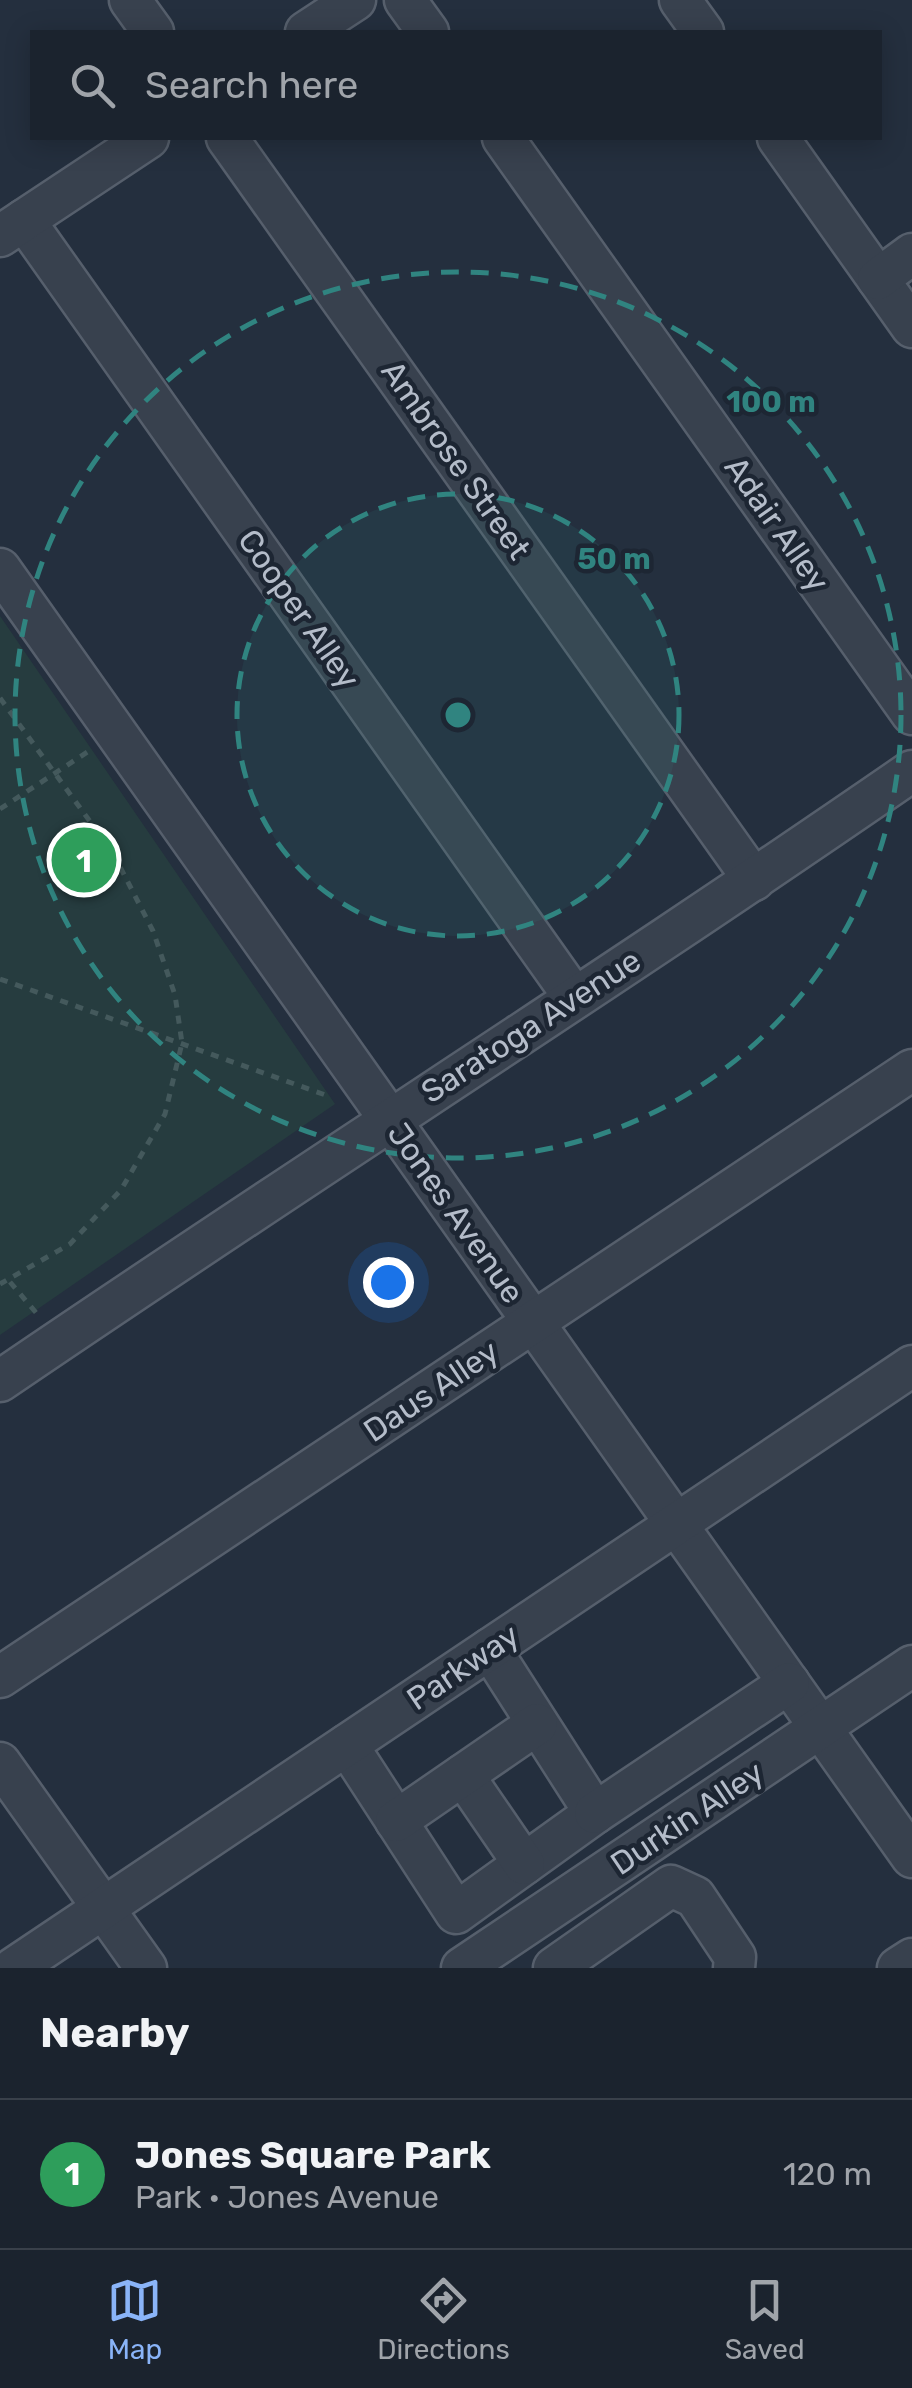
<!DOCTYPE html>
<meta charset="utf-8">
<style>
body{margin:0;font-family:Rubik,sans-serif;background:#242b36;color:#f1f3f6}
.you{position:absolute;left:388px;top:1282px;width:35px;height:35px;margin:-25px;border:8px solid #fff;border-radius:50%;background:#1a73e8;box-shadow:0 0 0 15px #1a73e833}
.badge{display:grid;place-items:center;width:65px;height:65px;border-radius:50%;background:#8ab4f8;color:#fff;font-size:32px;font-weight:700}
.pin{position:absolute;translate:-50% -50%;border:5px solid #fff;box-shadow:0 2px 10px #0006}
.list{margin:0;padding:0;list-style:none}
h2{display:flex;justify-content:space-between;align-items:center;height:130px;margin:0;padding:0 40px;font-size:42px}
h2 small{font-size:32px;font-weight:400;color:#a0a4aa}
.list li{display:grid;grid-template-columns:65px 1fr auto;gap:30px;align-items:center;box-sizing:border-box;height:150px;padding:0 40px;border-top:2px solid #39404a}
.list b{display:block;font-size:38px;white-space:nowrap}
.list p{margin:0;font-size:32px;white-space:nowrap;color:#a0a4aa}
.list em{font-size:32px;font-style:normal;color:#a0a4aa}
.icon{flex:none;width:55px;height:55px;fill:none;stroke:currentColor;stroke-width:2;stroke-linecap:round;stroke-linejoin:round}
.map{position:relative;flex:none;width:912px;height:1968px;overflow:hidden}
.search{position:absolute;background:#1b232e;box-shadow:0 5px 25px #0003;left:30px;right:30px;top:30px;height:110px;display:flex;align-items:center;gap:25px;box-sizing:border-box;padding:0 35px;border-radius:0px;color:#a0a4aa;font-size:38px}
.sheet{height:280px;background:#1b232e}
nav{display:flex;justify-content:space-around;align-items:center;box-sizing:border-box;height:140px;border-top:2px solid #39404a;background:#1b232e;font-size:28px;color:#a0a4aa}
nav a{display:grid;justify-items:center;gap:5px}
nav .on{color:#8ab4f8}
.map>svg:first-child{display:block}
</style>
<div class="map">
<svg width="912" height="1968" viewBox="0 0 912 1968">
<rect width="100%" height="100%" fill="#242f3e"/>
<!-- green -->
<polygon fill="#263c3f" points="0,616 335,1104 0,1335"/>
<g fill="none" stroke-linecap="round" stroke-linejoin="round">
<!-- minor casing -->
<g stroke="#565f6c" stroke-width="45">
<g id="minor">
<polyline points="130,0 153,32"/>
<polyline points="405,0 428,32"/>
<polyline points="680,0 703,32"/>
<polyline points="306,32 355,0"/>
<polyline points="227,138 754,880"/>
<polyline points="503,138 912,714"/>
<polyline points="778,138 912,327"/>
<polyline points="24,220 574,997"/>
<polyline points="0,236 148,138"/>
<polyline points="878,279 912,254"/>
<polyline points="0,569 912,1857"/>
<path d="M0 1381C302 1175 611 979 912 771"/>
<polyline points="0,1677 912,1070"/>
<polyline points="347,1745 456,1913 595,1813 490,1649"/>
<polyline points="0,1763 146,1968"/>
<polyline points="463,1775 524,1864"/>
<polyline points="595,1813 789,1683"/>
<polyline points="396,1821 537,1724"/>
<polyline points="14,1968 912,1366"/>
<polyline points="462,1968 912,1666"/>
<polyline points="554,1968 671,1886 695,1897 735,1957 734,1968"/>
<polyline points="898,1968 912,1959"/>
</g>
</g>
<!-- path -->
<g stroke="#44595c" stroke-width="5" stroke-dasharray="8 8" stroke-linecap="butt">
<polyline points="0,698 113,853 153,931 175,995 182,1043 165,1114 121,1190 70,1244 0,1284"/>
<polyline points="0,809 89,751"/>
<polyline points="0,979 331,1097"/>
<polyline points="10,1282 38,1315"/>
</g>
<!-- minor -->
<use href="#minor" stroke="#38414e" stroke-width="40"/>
</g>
<!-- distance rings -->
<circle cx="458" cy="715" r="221" fill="#308480" fill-opacity=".12"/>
<g fill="none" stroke="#308480" stroke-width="5" stroke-dasharray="18 12">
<circle cx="458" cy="715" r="221"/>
<circle cx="458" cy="715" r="443"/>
</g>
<g text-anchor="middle" stroke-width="9" stroke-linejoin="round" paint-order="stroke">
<!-- street labels -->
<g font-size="32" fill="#b4bcc9" stroke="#1d2633">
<text transform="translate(456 460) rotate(55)" y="11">Ambrose Street</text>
<text transform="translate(777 524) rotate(55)" y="11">Adair Alley</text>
<text transform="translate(299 609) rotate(55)" y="11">Cooper Alley</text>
<text transform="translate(531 1026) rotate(-33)" y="11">Saratoga Avenue</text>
<text transform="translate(456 1213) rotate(55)" y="11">Jones Avenue</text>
<text transform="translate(431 1391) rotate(-34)" y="11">Daus Alley</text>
<text transform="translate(463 1667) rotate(-34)" y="11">Parkway</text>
<text transform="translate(687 1818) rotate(-34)" y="11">Durkin Alley</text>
</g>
</g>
<circle cx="458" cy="715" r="15" fill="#308480" stroke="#1d2633" stroke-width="5"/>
<g font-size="30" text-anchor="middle" font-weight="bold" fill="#308480" stroke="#1d2633" stroke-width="9" stroke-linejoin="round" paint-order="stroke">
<text x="771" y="412">100 m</text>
<text x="614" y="569">50 m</text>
</g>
</svg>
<div class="you"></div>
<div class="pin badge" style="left:84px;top:860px;background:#2e9e5b">1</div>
<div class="search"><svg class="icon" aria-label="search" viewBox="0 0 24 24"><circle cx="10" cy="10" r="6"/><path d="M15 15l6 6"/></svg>Search here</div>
</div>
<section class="sheet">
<h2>Nearby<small></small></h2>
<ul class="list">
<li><span class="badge" style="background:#2e9e5b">1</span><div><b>Jones Square Park</b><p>Park · Jones Avenue</p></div><em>120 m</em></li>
</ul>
</section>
<nav>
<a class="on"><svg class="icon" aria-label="map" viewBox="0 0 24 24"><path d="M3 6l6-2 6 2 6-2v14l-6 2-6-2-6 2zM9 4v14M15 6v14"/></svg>Map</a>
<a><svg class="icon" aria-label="directions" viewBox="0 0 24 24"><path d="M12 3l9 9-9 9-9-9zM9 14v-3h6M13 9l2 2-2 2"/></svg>Directions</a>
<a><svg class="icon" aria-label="saved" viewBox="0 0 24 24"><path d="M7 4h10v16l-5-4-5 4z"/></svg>Saved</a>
</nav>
